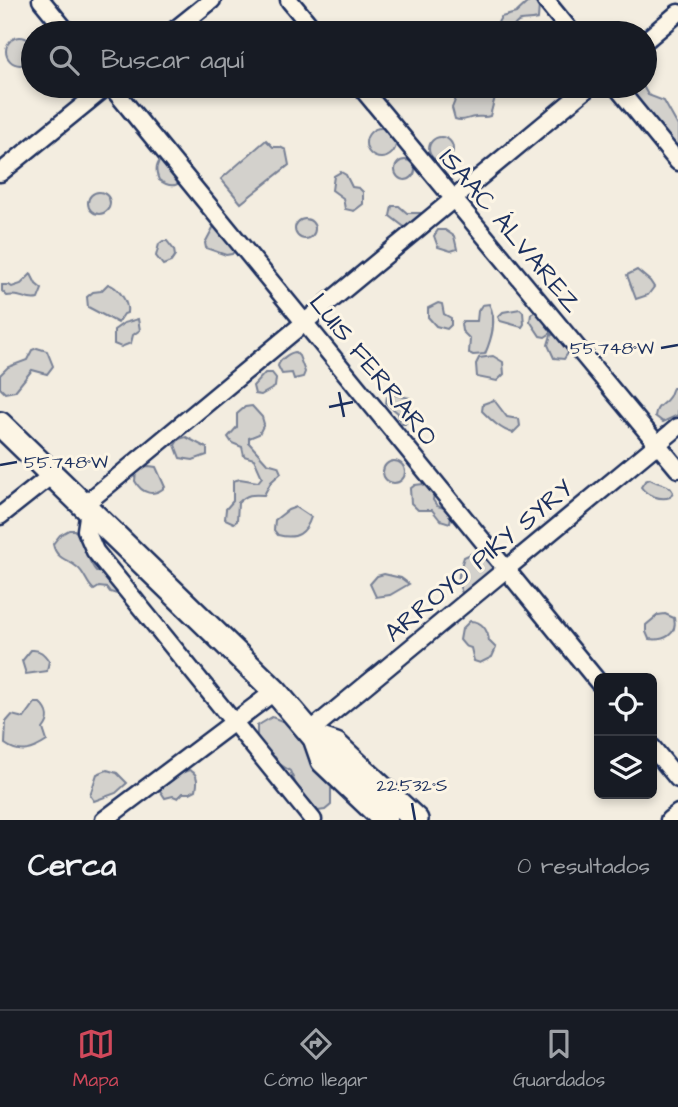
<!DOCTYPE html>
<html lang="es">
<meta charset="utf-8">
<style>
body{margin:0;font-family:"Architects Daughter",sans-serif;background:#242831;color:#f1f3f6}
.controls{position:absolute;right:21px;bottom:21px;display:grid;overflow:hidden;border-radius:10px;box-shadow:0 4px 10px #0003}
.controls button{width:63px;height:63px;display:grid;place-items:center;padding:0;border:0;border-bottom:2px solid #363941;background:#171b24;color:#f1f3f6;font:35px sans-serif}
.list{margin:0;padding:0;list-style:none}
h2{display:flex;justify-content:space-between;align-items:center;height:91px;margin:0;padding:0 28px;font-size:30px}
h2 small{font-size:23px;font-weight:400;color:#9ea1a6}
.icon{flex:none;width:38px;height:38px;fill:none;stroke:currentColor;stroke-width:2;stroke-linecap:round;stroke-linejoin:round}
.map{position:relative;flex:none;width:678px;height:820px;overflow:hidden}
.search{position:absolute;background:#171b24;box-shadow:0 4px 10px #0003;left:21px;right:21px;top:21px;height:77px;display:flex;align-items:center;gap:18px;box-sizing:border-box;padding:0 24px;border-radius:38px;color:#9ea1a6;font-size:26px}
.sheet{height:189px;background:#171b24}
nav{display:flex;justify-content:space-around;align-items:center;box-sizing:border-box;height:98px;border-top:2px solid #363941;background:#171b24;font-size:19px;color:#9ea1a6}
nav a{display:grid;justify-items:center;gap:4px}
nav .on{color:#d1495b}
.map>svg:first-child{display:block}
</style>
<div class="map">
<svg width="678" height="820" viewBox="0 0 678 820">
<rect width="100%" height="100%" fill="#f3ede0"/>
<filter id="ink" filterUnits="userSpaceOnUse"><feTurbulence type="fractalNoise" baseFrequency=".0143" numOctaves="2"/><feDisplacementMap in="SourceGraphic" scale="14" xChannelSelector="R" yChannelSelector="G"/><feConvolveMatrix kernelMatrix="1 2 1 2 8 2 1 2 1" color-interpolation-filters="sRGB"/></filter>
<g filter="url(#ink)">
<!-- green -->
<g fill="#d3d1cc" stroke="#778095" stroke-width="2">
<path d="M533 1 539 5 538 19C522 23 519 15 510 33H498L496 26 501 17 516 13 528 2Z"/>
<circle cx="20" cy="51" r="14"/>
<path d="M454 86H494L495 97 490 116C484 118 481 116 475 117 467 118 464 122 455 119L452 108 456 98Z"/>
<polygon points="622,86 643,86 648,95 664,101 678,126 678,152"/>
<circle cx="381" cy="143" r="15"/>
<circle cx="441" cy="149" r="12"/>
<polygon points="266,140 273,147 280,147 286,150 289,165 241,203 221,179"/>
<path d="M163 158 180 182C174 188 166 185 159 180 155 171 155 164 163 158Z"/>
<circle cx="405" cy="170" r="10"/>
<polygon points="341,172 346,175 352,187 359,188 363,192 363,204 354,211 345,209 343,198 332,190 334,176"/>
<circle cx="99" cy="203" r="11"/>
<polygon points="392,206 399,206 407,213 422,213 424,216 407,229 390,216"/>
<circle cx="305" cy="229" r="10"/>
<polygon points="215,224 235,250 232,254 226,255 206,248 205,243"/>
<polygon points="438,230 445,230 454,236 457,249 451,251 438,247 434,236"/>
<polygon points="163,241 167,241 174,250 175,256 171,262 163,265 156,256 159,244"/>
<polygon points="637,270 650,281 654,287 648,295 636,299 627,275"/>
<path d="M31 274 36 284 42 289 38 299C26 302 22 293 7 296L2 291V285H9L12 287 21 284Z"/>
<path d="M108 284C118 287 129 302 127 313L124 314 118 323 88 307 87 297 93 292 101 291Z"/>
<polygon points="438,303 442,304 444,314 451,318 451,325 447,329 436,326 428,317 428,308"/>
<path d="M489 304C498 320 491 340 485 354L473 355 469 353 470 339 462 331 461 324 463 321H477L478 311 482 305Z"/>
<polygon points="520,309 523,312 524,324 522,327 500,321 498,317 503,312"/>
<polygon points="538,310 542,319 550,324 551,333 545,337 540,336 530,321 531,314"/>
<polygon points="138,319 140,330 133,335 131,343 121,347 114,344 114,330 124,323"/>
<polygon points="559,334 570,350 564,359 554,358 548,345 551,335"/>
<polygon points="37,348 47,351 53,366 47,374 32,370 15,391 5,393 0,388 0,375 8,367 27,360 32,350"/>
<path d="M295 352 299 356 305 372 303 377 294 379 292 373 282 374 278 366C279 360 289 353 295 352Z"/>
<polygon points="493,356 503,362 504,374 497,381 477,377 476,364 479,358"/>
<polygon points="265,373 272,373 276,378 275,387 261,395 255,394 253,386"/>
<path d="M673 388H678V415L663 422 655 416C656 405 664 405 669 397 671 394 671 391 673 388Z"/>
<polygon points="391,394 410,398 410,418 405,424 400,424 398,413 386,403 387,397"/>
<path d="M494 400 507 417 519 419 520 426 513 433C501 430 491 420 482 411L483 404Z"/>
<path d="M252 406 262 417 264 424 259 434 249 438V443L267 463 278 466 281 473 271 482 264 495C252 494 247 494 238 503L237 521 234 523 225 519 226 509 233 501V481L240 479 258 482 262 477 254 459 244 456 242 447 232 443 228 437 237 427V414L245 407Z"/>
<polygon points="186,437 207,448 207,455 193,460 180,458 175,445 179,439"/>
<circle cx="394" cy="472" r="11"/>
<path d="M149 466 156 467 165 487C154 497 142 494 135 481L136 471 142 467Z"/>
<path d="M650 479C658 485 668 482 673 492L670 497C661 501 646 495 641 487L645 481Z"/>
<polygon points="423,484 434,493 433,500 437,506 444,508 451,516 450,523 440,520 432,510 418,510 411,503 410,489 415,485"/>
<path d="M296 507 311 517C306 533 297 540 278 535L274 530 275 520 288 510Z"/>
<path d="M69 530H74C87 537 83 557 97 572L102 571 121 590 120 595 110 592 107 588 99 587 94 590C86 583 85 573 77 567 67 559 56 559 53 544L60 535Z"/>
<path d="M479 550H483L497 569 464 596C455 582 459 572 464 557Z"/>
<polygon points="384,574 401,578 409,584 390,595 376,597 370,584 377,576"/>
<path d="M665 614 674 618C678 635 664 641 649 639L646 632V625L658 615Z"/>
<path d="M470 621C482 621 488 630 489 641L496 648 492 657 480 663 474 661 471 648 465 646 460 640 462 629Z"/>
<path d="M31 650C40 649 44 654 49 661L47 671 26 674 22 661Z"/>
<path d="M35 703H40C49 711 51 719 43 729L47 741C32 751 20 755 5 744L6 722 12 715 24 718Z"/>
<polygon points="272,717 282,721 289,721 302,736 338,789 331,789 331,805 325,810 318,811 306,797 300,794 290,771 278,763 275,757 268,755 257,740 257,726"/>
<path d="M182 769 184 772 189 770C198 773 198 782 196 790L190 793H183L178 798 173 796 165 798 159 789Z"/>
<polygon points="107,770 117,773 127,783 116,793 94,801 90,795 97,774"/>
</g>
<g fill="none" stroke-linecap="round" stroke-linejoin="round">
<!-- minor casing -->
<g stroke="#1b2f5e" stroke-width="21">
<g id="minor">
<polyline points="41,0 68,33"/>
<polyline points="289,0 316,33"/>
<polyline points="545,0 572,33"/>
<polyline points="171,33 212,0"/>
<polyline points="645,41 678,13"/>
<polyline points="111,86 599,683"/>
<polyline points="360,86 678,469"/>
<polyline points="616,86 678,162"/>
<polyline points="0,173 107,86"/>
<polyline points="84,505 590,86"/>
<polyline points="89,510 86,530 95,551 313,820"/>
<polyline points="0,516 53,474"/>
<polyline points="309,732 678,427"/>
<polyline points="652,747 678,779"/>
<polyline points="104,820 275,691"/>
<polyline points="669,820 678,813"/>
</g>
</g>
<!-- secondary casing -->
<g stroke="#1b2f5e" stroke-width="28">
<g id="secondary">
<polyline points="0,424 275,691 315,738 323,761 385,820"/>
<polyline points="315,738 336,745 416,820"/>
</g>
</g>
<!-- minor -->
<use href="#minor" stroke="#fcf5e5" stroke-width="16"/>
<!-- secondary -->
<use href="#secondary" stroke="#fcf5e5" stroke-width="23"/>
</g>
</g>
<!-- ticks -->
<path fill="none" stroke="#1b2f5e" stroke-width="2.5" d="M661 348 678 345M339 392 344 417M329 407 353 402M0 465 17 462M412 803 415 820"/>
<g text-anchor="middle" stroke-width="6" stroke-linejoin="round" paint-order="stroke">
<!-- street labels -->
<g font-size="26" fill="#1b2f5e" stroke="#fcf5e5">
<text transform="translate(511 230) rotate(50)" y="9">ISAAC ÁLVAREZ</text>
<text transform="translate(374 369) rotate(51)" y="9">LUIS FERRARO</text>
<text transform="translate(478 560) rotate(-40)" y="9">ARROYO PIKY SYRY</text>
</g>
</g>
<g font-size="18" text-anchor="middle" fill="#1b2f5e" stroke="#fcf5e5" stroke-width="6" stroke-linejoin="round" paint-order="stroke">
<text x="612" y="354">55.748°W</text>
<text x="66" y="468">55.748°W</text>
<text x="412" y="791">22.532°S</text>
</g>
</svg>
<div class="controls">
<button><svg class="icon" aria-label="locate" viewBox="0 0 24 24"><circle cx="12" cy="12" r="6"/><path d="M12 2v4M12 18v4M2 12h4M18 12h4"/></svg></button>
<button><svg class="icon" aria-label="layers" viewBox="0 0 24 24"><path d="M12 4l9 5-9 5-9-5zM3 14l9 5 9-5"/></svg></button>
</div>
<div class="search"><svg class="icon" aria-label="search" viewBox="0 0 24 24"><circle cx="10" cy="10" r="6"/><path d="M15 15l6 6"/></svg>Buscar aquí</div>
</div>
<section class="sheet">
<h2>Cerca<small>0 resultados</small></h2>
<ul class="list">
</ul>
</section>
<nav>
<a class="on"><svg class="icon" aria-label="map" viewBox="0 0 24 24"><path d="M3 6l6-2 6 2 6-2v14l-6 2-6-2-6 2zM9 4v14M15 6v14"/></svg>Mapa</a>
<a><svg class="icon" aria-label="directions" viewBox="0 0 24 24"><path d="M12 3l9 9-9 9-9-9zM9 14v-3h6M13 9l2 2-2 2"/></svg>Cómo llegar</a>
<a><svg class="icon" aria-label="saved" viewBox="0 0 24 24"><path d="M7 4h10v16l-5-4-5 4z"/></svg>Guardados</a>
</nav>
